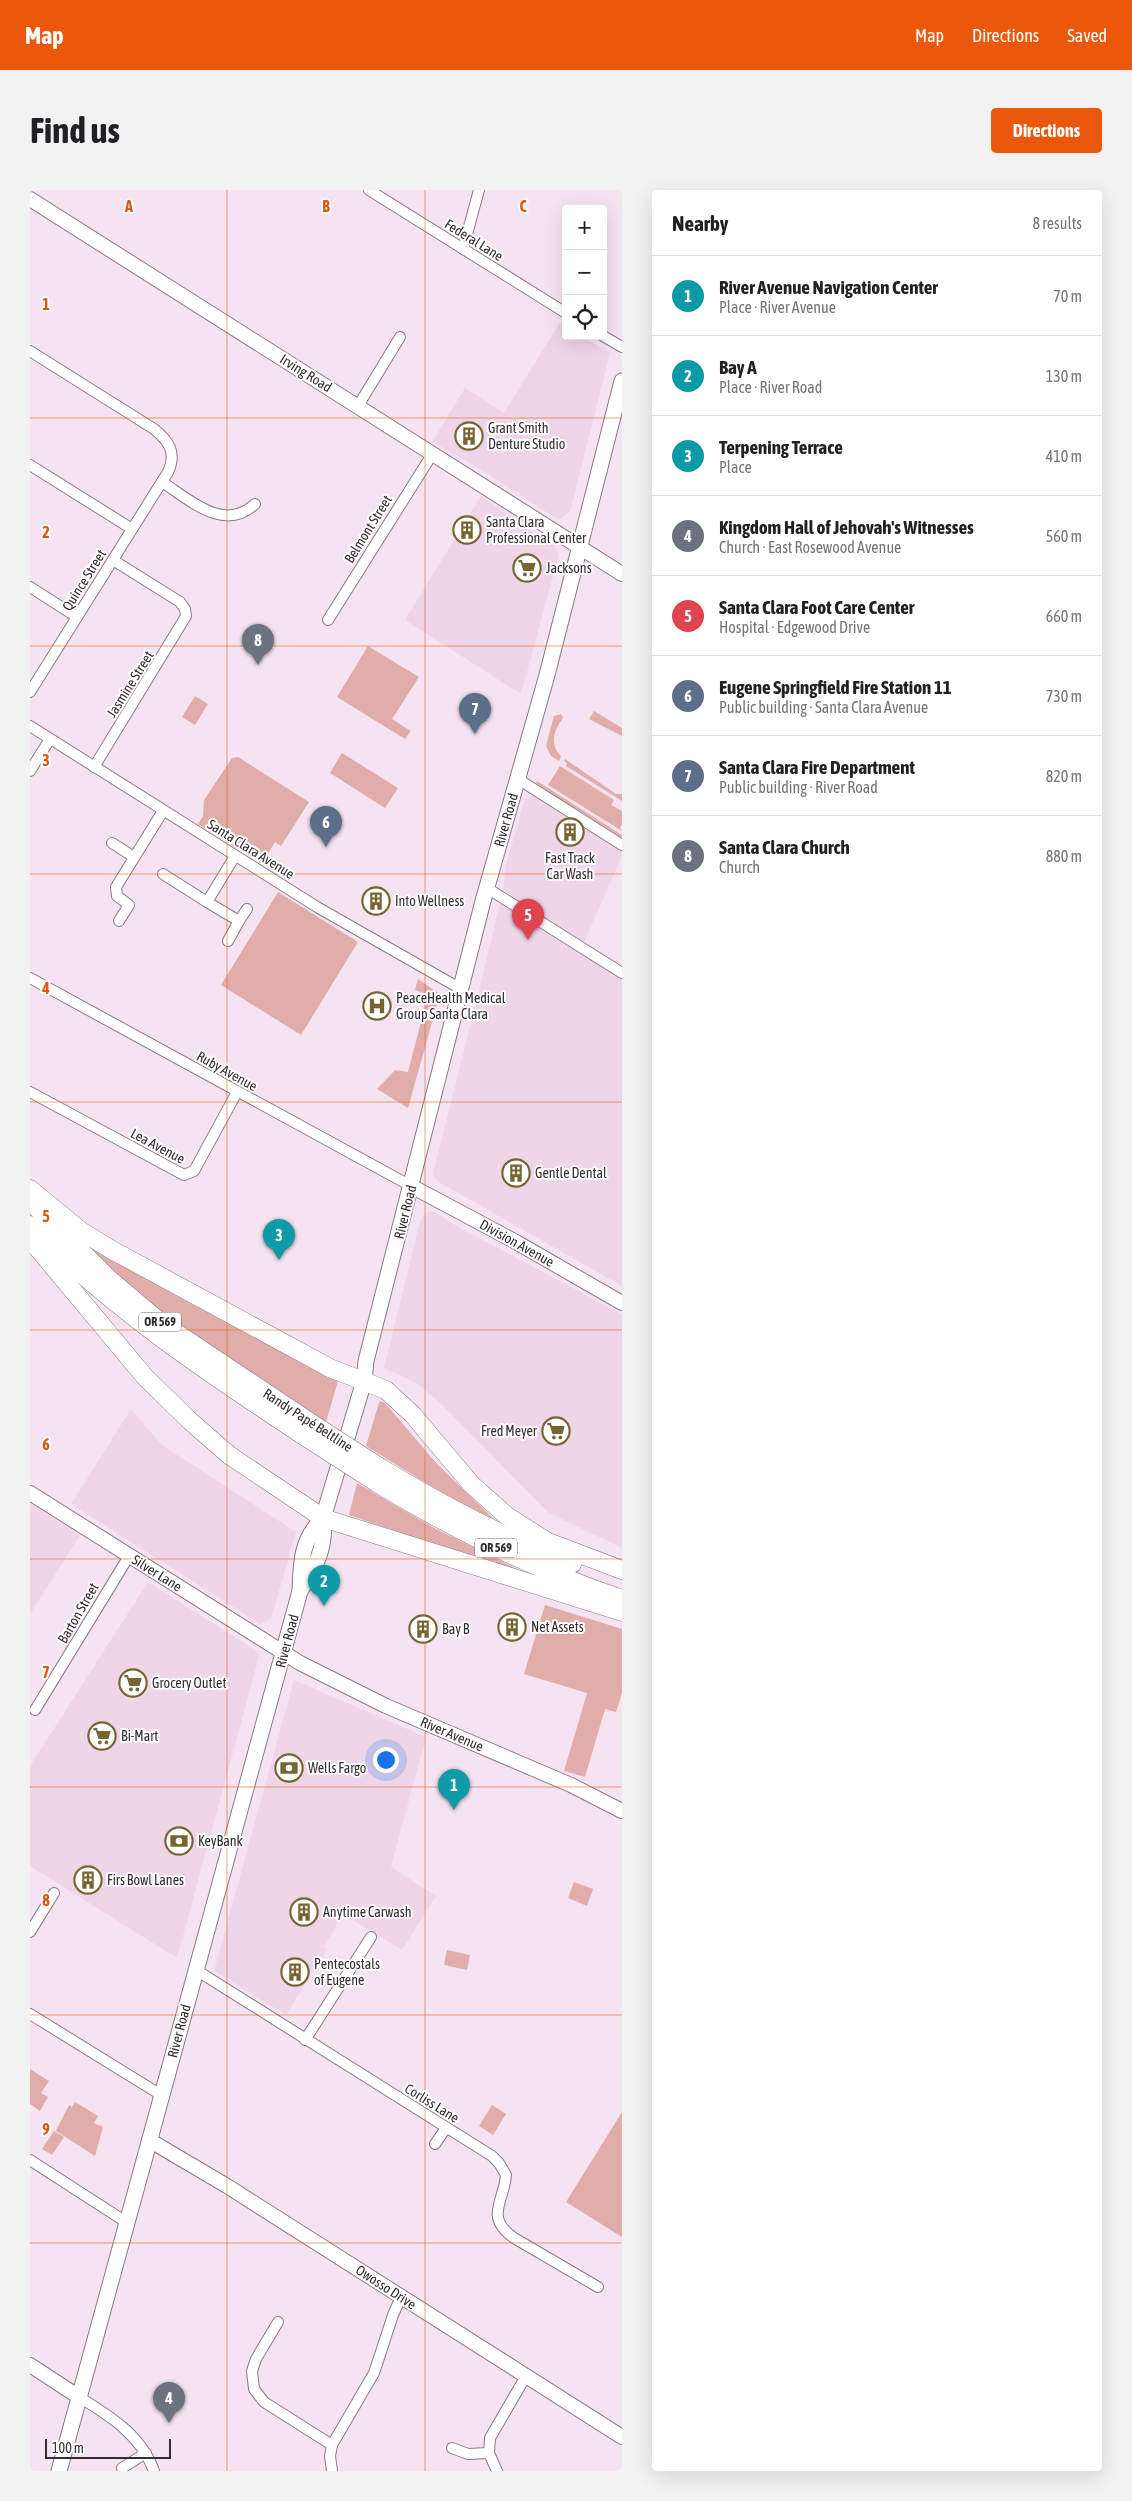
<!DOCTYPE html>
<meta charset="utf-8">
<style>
body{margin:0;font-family:"Asap Condensed",sans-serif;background:#f2f2f2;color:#202124}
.controls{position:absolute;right:15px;top:15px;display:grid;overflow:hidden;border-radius:5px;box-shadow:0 5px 20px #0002}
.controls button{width:45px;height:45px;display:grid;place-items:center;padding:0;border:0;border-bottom:1px solid #e0e0e0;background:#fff;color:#202124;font:25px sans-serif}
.scale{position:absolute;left:15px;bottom:12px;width:126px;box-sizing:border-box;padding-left:5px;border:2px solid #342d32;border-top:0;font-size:14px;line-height:18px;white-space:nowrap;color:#342d32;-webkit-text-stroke:4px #fff;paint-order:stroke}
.you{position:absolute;left:355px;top:1569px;width:18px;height:18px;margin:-12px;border:4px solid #fff;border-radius:50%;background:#1a73e8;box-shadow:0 0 0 8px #1a73e833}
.badge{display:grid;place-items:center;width:32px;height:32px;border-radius:50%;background:#ea580c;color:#fff;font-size:16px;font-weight:700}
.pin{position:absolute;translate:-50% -41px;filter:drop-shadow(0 1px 2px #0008)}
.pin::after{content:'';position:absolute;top:26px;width:18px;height:15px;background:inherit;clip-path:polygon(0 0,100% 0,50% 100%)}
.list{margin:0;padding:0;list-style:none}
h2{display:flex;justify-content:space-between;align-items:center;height:65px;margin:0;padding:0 20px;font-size:21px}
h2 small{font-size:16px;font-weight:400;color:#757577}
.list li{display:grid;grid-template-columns:32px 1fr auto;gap:15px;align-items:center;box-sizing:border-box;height:80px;padding:0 20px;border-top:1px solid #e0e0e0}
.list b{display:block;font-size:19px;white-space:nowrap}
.list p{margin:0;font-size:16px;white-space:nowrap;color:#757577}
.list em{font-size:16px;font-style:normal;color:#757577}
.icon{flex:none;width:28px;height:28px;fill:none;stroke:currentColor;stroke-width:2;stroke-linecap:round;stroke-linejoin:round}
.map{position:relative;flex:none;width:592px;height:2281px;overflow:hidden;border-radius:5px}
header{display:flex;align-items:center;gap:30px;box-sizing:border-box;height:70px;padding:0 25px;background:#ea580c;color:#fff}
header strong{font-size:24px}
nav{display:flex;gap:28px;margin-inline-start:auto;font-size:18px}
.intro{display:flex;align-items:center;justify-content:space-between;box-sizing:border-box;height:120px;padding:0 30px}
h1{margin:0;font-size:35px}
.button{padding:12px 22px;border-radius:5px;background:#ea580c;color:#fff;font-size:18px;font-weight:700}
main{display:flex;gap:30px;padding:0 30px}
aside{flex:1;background:#fff;border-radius:5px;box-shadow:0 5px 20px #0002}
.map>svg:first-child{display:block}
</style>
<header>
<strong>Map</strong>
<nav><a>Map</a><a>Directions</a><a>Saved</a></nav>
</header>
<div class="intro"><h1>Find us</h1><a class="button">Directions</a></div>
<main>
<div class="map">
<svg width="592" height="2281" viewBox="0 0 592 2281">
<rect width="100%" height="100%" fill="#f6e3f1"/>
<!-- built -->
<g fill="#efd5e8">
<polygon points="530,132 536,136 536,146 552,146 580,163 540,322 530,329 524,327 442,274 402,252 435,198 474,223"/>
<polygon points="451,306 524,356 529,364 491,504 375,430"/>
<polygon points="504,605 592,658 592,666 554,752 592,776 592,1096 407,991 403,984 447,809 473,702 476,674 495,609"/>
<polygon points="399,1021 407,1023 428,1037 592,1124 592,1358 519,1323 408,1211 385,1192 354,1178 390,1031 393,1025"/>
<polygon points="101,1219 132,1255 266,1342 241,1429 230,1434 41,1314"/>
<polygon points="0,1314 50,1345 0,1424"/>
<polygon points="118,1392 230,1463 147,1768 0,1676 0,1576"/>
<polygon points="264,1490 396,1547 361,1677 406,1706 372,1760 313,1724 294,1757 297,1759 256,1825 184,1781"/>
</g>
<!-- green -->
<g fill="#e1adaa">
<polygon points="338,456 389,487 362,529 381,541 375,549 307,507"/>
<polygon points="165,506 178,514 165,535 152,527"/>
<polygon points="564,521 592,538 592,546 559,529"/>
<path d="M531 524 533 528C524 540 519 554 531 566L529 571 521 566 516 556 524 526Z"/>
<polygon points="312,563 368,598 355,618 300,583"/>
<polygon points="208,567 279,612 251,656 245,652 232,674 168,634 173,626 174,610 202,568"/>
<polygon points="535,569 586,604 592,604 592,611 536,576 537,573 534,571"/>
<polygon points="530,576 584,610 581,615 592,621 592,635 590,637 592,641 518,595"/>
<polygon points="507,591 592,645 592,648 545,618 542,619 506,593"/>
<polygon points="248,702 328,752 271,845 191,795"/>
<polygon points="388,789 410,804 378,918 347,899 365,880 378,882 398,805 385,800"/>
<polygon points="51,1050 147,1106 308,1191 296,1232 224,1188 134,1124 50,1053"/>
<polygon points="351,1211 355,1213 407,1274 468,1333 441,1321 336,1256 349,1213"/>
<polygon points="327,1293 406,1339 491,1381 490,1384 319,1325"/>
<polygon points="515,1415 592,1439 592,1503 586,1522 575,1519 555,1587 534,1581 557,1503 494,1484"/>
<polygon points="544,1692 563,1699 557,1716 538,1708"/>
<polygon points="417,1760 440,1765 437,1780 414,1775"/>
<polygon points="0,1879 19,1891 11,1903 18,1907 10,1921 0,1914"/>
<polygon points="45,1912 68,1926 64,1933 73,1937 65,1966 26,1941 39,1915 42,1917"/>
<polygon points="462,1915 476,1924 463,1945 449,1936"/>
<polygon points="592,1922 592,2047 536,2012"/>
<polygon points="24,1941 34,1947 22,1965 12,1959"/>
</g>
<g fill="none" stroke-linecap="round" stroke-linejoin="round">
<!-- street casing -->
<g stroke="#8b7a86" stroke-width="12">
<g id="street">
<polyline points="339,0 536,123"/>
<polyline points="433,59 449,0"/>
<polyline points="573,146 592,157"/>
<path d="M0 161 124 239C139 251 147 263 138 282L0 502"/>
<polyline points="328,216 370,147"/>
<polyline points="0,275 102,339"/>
<path d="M132 292C160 310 194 343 225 314"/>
<polyline points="0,397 47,427"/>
<polyline points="298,430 403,263"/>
<polyline points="0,536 287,717 431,799"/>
<polyline points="64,577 156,426 155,419 150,412 83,370"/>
<polyline points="0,581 20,549"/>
<polyline points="488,589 592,655"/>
<polyline points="82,653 104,667"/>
<polyline points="133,684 177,712 205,666"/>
<polyline points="457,698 592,783"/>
<polyline points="177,712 209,731 198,751"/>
<polyline points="89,731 99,715 87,706 86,697 133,621"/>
<polyline points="209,731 217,719"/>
<polyline points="0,788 381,996"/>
<polyline points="0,902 154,985 164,981 207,902"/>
<polyline points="5,1520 99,1366"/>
<polyline points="0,1742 24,1703"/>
<path d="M166 1780 462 1966 469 1973 476 1985C474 2012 454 2027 484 2048L568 2097"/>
<polyline points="0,1824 131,1905"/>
<polyline points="275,1850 341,1747"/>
<polyline points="405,1954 416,1938"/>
<polyline points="0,1970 96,2032"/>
<polyline points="248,2132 226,2169 222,2181 224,2199 234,2212 302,2255 300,2266 302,2281"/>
<path d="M49 2207C80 2226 111 2245 124 2281"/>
<polyline points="302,2255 344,2183 363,2125 371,2107"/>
<polyline points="422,2258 438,2264 459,2263"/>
<polyline points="92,2278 116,2263"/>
<polyline points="467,2281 459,2263 460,2248 496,2186"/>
</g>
</g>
<!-- secondary casing -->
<g stroke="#8b7a86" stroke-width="16">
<g id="secondary">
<polyline points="0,9 592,384"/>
<polyline points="381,996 486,1052 592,1113"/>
<polyline points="0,1303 270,1473 356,1516 541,1595 592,1621"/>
<polyline points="119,1950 197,1996 592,2247"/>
<polyline points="0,2175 49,2207"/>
</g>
</g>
<!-- primary casing -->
<g stroke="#8b7a86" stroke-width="17">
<g id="primary">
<path d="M270 1401C286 1375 296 1360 293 1328L334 1191 336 1171 453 711 517 485 592 191"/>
<path d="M29 2281 270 1401C271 1372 271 1350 293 1328"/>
</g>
</g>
<!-- highway casing -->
<g stroke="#8b7a86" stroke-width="19">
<g id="highway">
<polyline points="0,999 51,1041 82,1060 300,1178 356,1200 383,1225 441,1294 477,1326 518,1352 592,1380"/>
<polyline points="6,1017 78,1088 130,1132 278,1231"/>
<path d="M0 1035C82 1119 177 1182 274 1246"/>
<polyline points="0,1049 115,1187 160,1231 199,1265 293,1328 592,1422"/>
<path d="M351 1278C412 1315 475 1348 542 1374"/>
<path d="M347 1293C424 1340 506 1380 592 1409"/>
</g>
</g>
<!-- street -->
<use href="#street" stroke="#fff" stroke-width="10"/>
<!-- secondary -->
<use href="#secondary" stroke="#fff" stroke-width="14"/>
<!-- primary -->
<use href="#primary" stroke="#fff" stroke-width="15"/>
<!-- highway -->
<use href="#highway" stroke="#fff" stroke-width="18"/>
<!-- highway-bridge casing -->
<g stroke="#8b7a86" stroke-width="19" stroke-linecap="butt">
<g id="highway-bridge">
<polyline points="278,1231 351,1278"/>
<polyline points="274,1246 347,1293"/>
</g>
</g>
<!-- highway-bridge -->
<use href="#highway-bridge" stroke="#fff" stroke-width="18"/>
</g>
<!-- grid -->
<path fill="none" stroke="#df570e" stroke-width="1" stroke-opacity="0.55" d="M197 0V2281M395 0V2281M0 228H592M0 456H592M0 684H592M0 912H592M0 1140H592M0 1369H592M0 1597H592M0 1825H592M0 2053H592"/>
<!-- icons -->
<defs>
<g id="building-ring" transform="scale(1.4375)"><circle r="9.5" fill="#fff" stroke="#766533" stroke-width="1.5"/><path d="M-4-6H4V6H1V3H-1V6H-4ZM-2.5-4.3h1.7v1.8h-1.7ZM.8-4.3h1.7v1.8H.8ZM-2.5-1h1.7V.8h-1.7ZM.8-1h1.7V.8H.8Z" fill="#766533"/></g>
<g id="supermarket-ring" transform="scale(1.4375)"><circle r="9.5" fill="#fff" stroke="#766533" stroke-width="1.5"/><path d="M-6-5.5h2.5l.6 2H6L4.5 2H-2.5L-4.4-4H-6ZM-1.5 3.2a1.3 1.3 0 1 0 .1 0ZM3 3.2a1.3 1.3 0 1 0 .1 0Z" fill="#766533"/></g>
<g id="hospital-ring" transform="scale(1.4375)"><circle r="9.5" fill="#fff" stroke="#766533" stroke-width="1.5"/><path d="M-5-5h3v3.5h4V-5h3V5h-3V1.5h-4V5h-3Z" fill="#766533"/></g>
<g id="bank-ring" transform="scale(1.4375)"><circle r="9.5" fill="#fff" stroke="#766533" stroke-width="1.5"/><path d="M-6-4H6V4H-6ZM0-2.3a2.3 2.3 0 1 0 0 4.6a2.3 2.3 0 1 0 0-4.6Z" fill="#766533"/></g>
</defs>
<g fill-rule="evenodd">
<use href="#building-ring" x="439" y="246"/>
<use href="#building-ring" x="437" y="340"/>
<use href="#supermarket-ring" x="497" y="378"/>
<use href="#building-ring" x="540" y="642"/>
<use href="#building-ring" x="346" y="711"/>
<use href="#hospital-ring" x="347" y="816"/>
<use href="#building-ring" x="486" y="983"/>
<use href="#supermarket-ring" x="526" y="1241"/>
<use href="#building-ring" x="482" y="1437"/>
<use href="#building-ring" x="393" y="1439"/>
<use href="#supermarket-ring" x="103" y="1493"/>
<use href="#supermarket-ring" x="72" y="1546"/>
<use href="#bank-ring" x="259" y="1578"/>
<use href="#bank-ring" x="149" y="1651"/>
<use href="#building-ring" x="58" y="1690"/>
<use href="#building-ring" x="274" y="1722"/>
<use href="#building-ring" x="265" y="1782"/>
</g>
<g text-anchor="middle" stroke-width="4" stroke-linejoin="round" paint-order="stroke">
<!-- shield labels -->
<g fill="#fff" stroke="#716c70" stroke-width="1">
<rect x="109" y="1122.5" width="42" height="19" rx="4"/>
<rect x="445" y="1348.5" width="42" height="19" rx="4"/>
</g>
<g font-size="12" font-weight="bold" fill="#342d32">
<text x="130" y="1136">OR 569</text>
<text x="466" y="1362">OR 569</text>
</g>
<!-- street labels -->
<g font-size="14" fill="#342d32" stroke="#fff">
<text transform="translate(444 50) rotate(32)" y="5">Federal Lane</text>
<text transform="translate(276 183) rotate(32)" y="5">Irving Road</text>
<text transform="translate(338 339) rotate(-58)" y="5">Belmont Street</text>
<text transform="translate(54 390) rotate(-58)" y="5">Quince Street</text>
<text transform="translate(100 494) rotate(-58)" y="5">Jasmine Street</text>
<text transform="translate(476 630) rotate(-74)" y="5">River Road</text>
<text transform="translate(221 659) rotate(32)" y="5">Santa Clara Avenue</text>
<text transform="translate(197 881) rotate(29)" y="5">Ruby Avenue</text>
<text transform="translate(128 956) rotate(28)" y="5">Lea Avenue</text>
<text transform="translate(375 1022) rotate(-76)" y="5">River Road</text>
<text transform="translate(487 1053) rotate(29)" y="5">Division Avenue</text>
<text transform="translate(278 1230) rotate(33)" y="5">Randy Papé Beltline</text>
<text transform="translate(127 1383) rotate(32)" y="5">Silver Lane</text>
<text transform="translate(48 1423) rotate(-60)" y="5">Barton Street</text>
<text transform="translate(257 1451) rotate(-75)" y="5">River Road</text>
<text transform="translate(422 1544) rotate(23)" y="5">River Avenue</text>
<text transform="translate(149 1841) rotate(-75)" y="5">River Road</text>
<text transform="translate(402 1913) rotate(32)" y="5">Corliss Lane</text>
<text transform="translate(356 2097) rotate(33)" y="5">Owosso Drive</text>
</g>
<!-- poi labels -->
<g font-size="14" fill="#342d32" stroke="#fff" text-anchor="start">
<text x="458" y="243">Grant Smith<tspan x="458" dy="16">Denture Studio</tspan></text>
<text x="456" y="337">Santa Clara<tspan x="456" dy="16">Professional Center</tspan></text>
<text x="516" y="383">Jacksons</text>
<text x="540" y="673" text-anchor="middle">Fast Track<tspan x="540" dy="16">Car Wash</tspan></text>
<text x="365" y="716">Into Wellness</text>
<text x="366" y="813">PeaceHealth Medical<tspan x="366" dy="16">Group Santa Clara</tspan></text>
<text x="505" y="988">Gentle Dental</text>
<text x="507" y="1246" text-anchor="end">Fred Meyer</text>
<text x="501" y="1442">Net Assets</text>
<text x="412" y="1444">Bay B</text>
<text x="122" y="1498">Grocery Outlet</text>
<text x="91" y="1551">Bi-Mart</text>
<text x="278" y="1583">Wells Fargo</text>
<text x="168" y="1656">KeyBank</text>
<text x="77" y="1695">Firs Bowl Lanes</text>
<text x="293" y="1727">Anytime Carwash</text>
<text x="284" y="1779">Pentecostals<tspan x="284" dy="16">of Eugene</tspan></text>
</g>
</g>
<g font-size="16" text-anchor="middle" font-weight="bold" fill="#df570e" stroke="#fff" stroke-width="4" stroke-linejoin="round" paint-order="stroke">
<text x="99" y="22">A</text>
<text x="296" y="22">B</text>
<text x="493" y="22">C</text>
<text x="16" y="120">1</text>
<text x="16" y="348">2</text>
<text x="16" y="576">3</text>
<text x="16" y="804">4</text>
<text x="16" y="1032">5</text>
<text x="16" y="1260">6</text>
<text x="16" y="1488">7</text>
<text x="16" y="1716">8</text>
<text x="16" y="1945">9</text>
</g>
</svg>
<div class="controls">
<button>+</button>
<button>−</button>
<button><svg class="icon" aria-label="locate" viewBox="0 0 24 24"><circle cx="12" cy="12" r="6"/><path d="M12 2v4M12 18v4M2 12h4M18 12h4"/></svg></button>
</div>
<div class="scale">100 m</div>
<div class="you"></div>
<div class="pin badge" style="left:424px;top:1620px;background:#0f9aa8">1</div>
<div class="pin badge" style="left:294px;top:1416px;background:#0f9aa8">2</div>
<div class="pin badge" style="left:249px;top:1070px;background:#0f9aa8">3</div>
<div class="pin badge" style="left:139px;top:2233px;background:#6b7280">4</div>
<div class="pin badge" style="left:498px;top:750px;background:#e0444e">5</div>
<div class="pin badge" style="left:296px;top:657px;background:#5c6f8a">6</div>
<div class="pin badge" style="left:445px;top:544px;background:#5c6f8a">7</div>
<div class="pin badge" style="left:228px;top:475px;background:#6b7280">8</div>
</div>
<aside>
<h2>Nearby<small>8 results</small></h2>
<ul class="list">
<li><span class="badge" style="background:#0f9aa8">1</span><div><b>River Avenue Navigation Center</b><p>Place · River Avenue</p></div><em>70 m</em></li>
<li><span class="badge" style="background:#0f9aa8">2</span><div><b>Bay A</b><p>Place · River Road</p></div><em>130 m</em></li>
<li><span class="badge" style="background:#0f9aa8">3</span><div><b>Terpening Terrace</b><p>Place</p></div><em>410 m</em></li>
<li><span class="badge" style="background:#6b7280">4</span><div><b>Kingdom Hall of Jehovah's Witnesses</b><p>Church · East Rosewood Avenue</p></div><em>560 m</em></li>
<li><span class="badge" style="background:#e0444e">5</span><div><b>Santa Clara Foot Care Center</b><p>Hospital · Edgewood Drive</p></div><em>660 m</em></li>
<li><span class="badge" style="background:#5c6f8a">6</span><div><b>Eugene Springfield Fire Station 11</b><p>Public building · Santa Clara Avenue</p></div><em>730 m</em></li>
<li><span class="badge" style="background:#5c6f8a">7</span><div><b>Santa Clara Fire Department</b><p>Public building · River Road</p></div><em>820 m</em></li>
<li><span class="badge" style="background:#6b7280">8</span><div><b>Santa Clara Church</b><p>Church</p></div><em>880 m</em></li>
</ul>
</aside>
</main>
